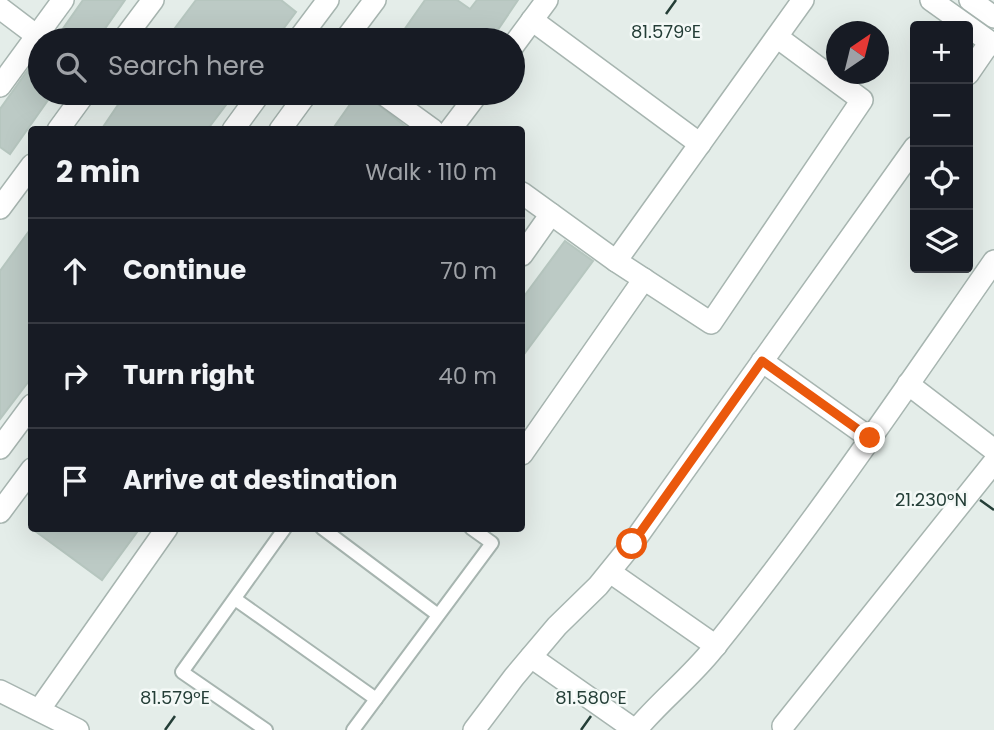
<!DOCTYPE html>
<meta charset="utf-8">
<style>
body{margin:0;font-family:Poppins,sans-serif;background:#20242c;color:#f1f3f6}
.controls{position:absolute;right:21px;top:21px;display:grid;overflow:hidden;border-radius:7px;box-shadow:0 7px 28px #0002}
.controls button{width:63px;height:63px;display:grid;place-items:center;padding:0;border:0;border-bottom:2px solid #363941;background:#171b24;color:#f1f3f6;font:35px sans-serif}
.compass{position:absolute;left:826px;top:21px;width:63px;height:63px;border-radius:50%;background:#171b24;box-shadow:0 7px 28px #0002;rotate:35deg}
.stop{position:absolute;width:21px;height:21px;margin:-16px;border:5px solid #ea580c;border-radius:50%;background:#fff}
.stop.end{background:#ea580c;border-color:#fff;box-shadow:0 2px 7px #0008}
.list{margin:0;padding:0;list-style:none}
h2{display:flex;justify-content:space-between;align-items:center;height:91px;margin:0;padding:0 28px;font-size:30px}
h2 small{font-size:23px;font-weight:400;color:#9ea1a6}
.list li{display:grid;grid-template-columns:46px 1fr auto;gap:21px;align-items:center;box-sizing:border-box;height:105px;padding:0 28px;border-top:2px solid #363941}
.list b{display:block;font-size:26px;white-space:nowrap}
.list em{font-size:23px;font-style:normal;color:#9ea1a6}
.icon{flex:none;width:38px;height:38px;fill:none;stroke:currentColor;stroke-width:2;stroke-linecap:round;stroke-linejoin:round}
.map{position:relative;flex:none;width:994px;height:730px;overflow:hidden}
.search{position:absolute;background:#171b24;box-shadow:0 7px 28px #0002;left:28px;top:28px;width:497px;height:77px;display:flex;align-items:center;gap:18px;box-sizing:border-box;padding:0 24px;border-radius:38px;color:#9ea1a6;font-size:26px}
.panel{position:absolute;background:#171b24;box-shadow:0 7px 28px #0002;left:28px;top:126px;width:497px;height:406px;border-radius:7px}
.map>svg:first-child{display:block}
</style>
<div class="map">
<svg width="994" height="730" viewBox="0 0 994 730">
<rect width="100%" height="100%" fill="#e4ede9"/>
<!-- building -->
<g fill="#bccac5" stroke="#b6c6bf" stroke-width="2">
<polygon points="83,0 125,0 97,40 55,40"/>
<polygon points="196,0 281,0 296,12 275,40 227,40 216,32 209,40 166,40"/>
<polygon points="425,0 457,0 470,9 477,0 518,0 491,40 397,40"/>
<polygon points="40,53 40,93 53,93 10,154 0,147 0,109"/>
<polygon points="126,93 235,93 207,130 101,130"/>
<polygon points="358,93 370,98 410,130 332,130"/>
<polygon points="32,227 32,377 0,419 0,271"/>
<polygon points="565,241 593,261 522,357 522,299"/>
<polygon points="31,528 140,528 102,580"/>
</g>
<g fill="none" stroke-linecap="round" stroke-linejoin="round">
<!-- service casing -->
<g stroke="#a7b5b0" stroke-width="16">
<g id="service">
<polyline points="322,528 438,615"/>
<polyline points="235,599 376,699"/>
<polyline points="266,730 182,672 285,528"/>
<polyline points="353,730 492,543 471,528"/>
</g>
</g>
<!-- minor casing -->
<g stroke="#a7b5b0" stroke-width="24">
<g id="minor">
<polyline points="931,0 994,45"/>
<polyline points="970,0 994,17"/>
<polyline points="0,8 37,36"/>
<polyline points="532,20 700,144"/>
<polyline points="123,40 153,0"/>
<polyline points="298,40 328,0"/>
<polyline points="345,40 375,0"/>
<polyline points="513,46 547,0"/>
<polyline points="968,74 990,42"/>
<polyline points="0,86 63,0"/>
<polyline points="382,93 433,130"/>
<polyline points="58,130 85,93"/>
<polyline points="233,130 260,93"/>
<polyline points="280,130 307,93"/>
<polyline points="450,130 478,93"/>
<polyline points="522,193 616,261 803,0"/>
<polyline points="0,208 32,165"/>
<polyline points="522,255 551,214"/>
<polyline points="616,261 711,323 862,100 777,37"/>
<polyline points="762,361 870,438"/>
<polyline points="908,384 994,450"/>
<polyline points="0,448 32,405"/>
<polyline points="522,454 644,279"/>
<polyline points="0,512 32,469"/>
<polyline points="610,572 716,646"/>
<polyline points="531,657 635,730"/>
<polyline points="0,691 78,730"/>
<polyline points="39,710 167,528"/>
<polyline points="783,726 994,462"/>
<polyline points="474,730 514,677 557,626 598,586 632,544 915,147"/>
<path d="M636 730C660 701 690 678 713 649 813 525 903 392 994 261"/>
</g>
</g>
<!-- service -->
<use href="#service" stroke="#fff" stroke-width="12"/>
<!-- minor -->
<use href="#minor" stroke="#fff" stroke-width="21"/>
</g>
<g fill="none" stroke-linecap="round" stroke-linejoin="round">
<!-- route -->
<polyline stroke="#ea580c" stroke-width="9" points="632,544 762,361 870,438"/>
</g>
<!-- ticks -->
<path fill="none" stroke="#243e37" stroke-width="2.5" d="M666 14 676 0M980 500 994 510M165 730 175 716M581 730 591 716"/>
<g font-size="18" text-anchor="middle" fill="#243e37" stroke="#f4f9f7" stroke-width="5" stroke-linejoin="round" paint-order="stroke">
<text x="666" y="38">81.579°E</text>
<text x="931" y="506">21.230°N</text>
<text x="175" y="704">81.579°E</text>
<text x="591" y="704">81.580°E</text>
</g>
</svg>
<div class="controls">
<button>+</button>
<button>−</button>
<button><svg class="icon" aria-label="locate" viewBox="0 0 24 24"><circle cx="12" cy="12" r="6"/><path d="M12 2v4M12 18v4M2 12h4M18 12h4"/></svg></button>
<button><svg class="icon" aria-label="layers" viewBox="0 0 24 24"><path d="M12 4l9 5-9 5-9-5zM3 14l9 5 9-5"/></svg></button>
</div>
<svg class="compass" viewBox="-18 -18 36 36"><path d="M0-13l5 13h-10z" fill="#e53935"/><path d="M0 13l5-13h-10z" fill="#9ea1a6"/></svg>
<div class="stop" style="left:632px;top:544px"></div>
<div class="stop end" style="left:870px;top:438px"></div>
<div class="search"><svg class="icon" aria-label="search" viewBox="0 0 24 24"><circle cx="10" cy="10" r="6"/><path d="M15 15l6 6"/></svg>Search here</div>
<section class="panel">
<h2>2 min<small>Walk · 110 m</small></h2>
<ul class="list">
<li><svg class="icon" aria-label="ahead" viewBox="0 0 24 24"><path d="M12 20V5M6 11l6-6 6 6"/></svg><div><b>Continue</b></div><em>70 m</em></li>
<li><svg class="icon" aria-label="right" viewBox="0 0 24 24"><path d="M7 20v-9h11M14 6l5 5-5 5"/></svg><div><b>Turn right</b></div><em>40 m</em></li>
<li><svg class="icon" aria-label="arrive" viewBox="0 0 24 24"><path d="M6 21V4h12l-3 4 3 4H6"/></svg><div><b>Arrive at destination</b></div></li>
</ul>
</section>
</div>
